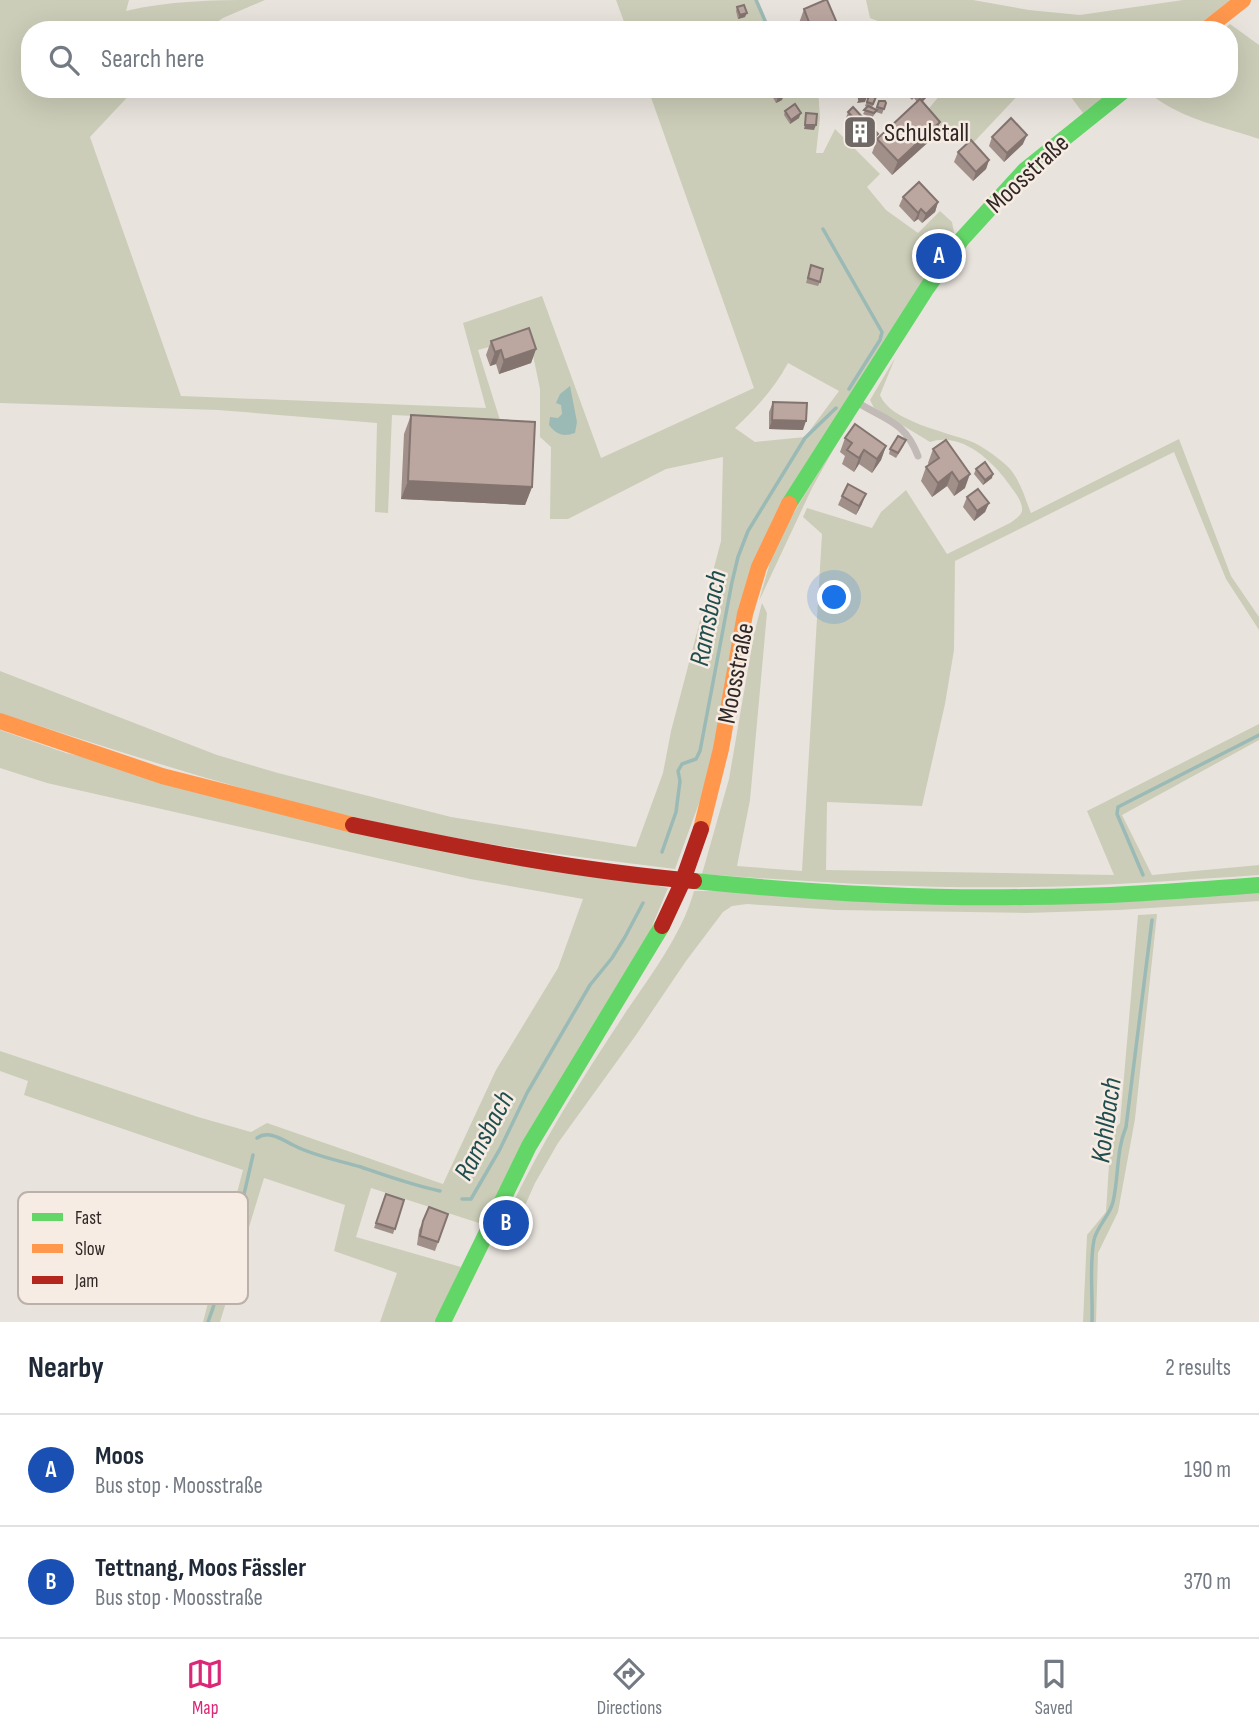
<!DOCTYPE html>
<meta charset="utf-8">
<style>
body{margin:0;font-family:"Sofia Sans Condensed",sans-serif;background:#f2f2f3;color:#1f2937}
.you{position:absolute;left:835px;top:598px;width:24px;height:24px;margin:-18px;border:5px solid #fff;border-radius:50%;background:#1a73e8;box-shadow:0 0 0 10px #1a73e833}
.badge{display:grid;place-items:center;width:46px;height:46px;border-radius:50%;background:#db2777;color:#fff;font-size:23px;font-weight:700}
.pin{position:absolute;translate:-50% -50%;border:4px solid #fff;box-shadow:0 2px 7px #0006}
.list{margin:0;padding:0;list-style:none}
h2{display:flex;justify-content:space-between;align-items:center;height:91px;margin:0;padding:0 28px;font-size:30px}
h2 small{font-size:23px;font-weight:400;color:#747a83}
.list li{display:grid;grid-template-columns:46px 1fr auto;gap:21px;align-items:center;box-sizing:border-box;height:112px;padding:0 28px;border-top:2px solid #e0e1e3}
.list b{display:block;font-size:26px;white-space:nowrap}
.list p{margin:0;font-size:23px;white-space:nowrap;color:#747a83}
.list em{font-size:23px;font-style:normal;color:#747a83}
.icon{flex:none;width:38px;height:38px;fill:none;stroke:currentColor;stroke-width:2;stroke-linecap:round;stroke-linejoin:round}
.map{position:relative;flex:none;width:1259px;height:1322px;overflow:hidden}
.search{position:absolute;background:#fff;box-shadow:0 7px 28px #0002;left:21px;right:21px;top:21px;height:77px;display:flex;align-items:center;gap:18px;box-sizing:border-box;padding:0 24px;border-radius:28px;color:#747a83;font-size:26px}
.sheet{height:315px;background:#fff}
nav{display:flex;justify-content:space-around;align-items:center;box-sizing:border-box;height:98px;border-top:2px solid #e0e1e3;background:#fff;font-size:19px;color:#747a83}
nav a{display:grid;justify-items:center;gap:4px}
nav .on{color:#db2777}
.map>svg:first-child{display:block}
</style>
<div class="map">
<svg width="1259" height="1322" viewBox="0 0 1259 1322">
<rect width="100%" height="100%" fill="#e9e3dd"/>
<!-- green -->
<g fill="#cbcdb8" fill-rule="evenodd">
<path d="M0 0H129L126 11C172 0 218 0 265 0L223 18 205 30H30V89H135L90 137 181 396 486 408 463 323 542 296 601 458 754 388 648 89H818L820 118 816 153H823L835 129 880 174 867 187 886 210 918 233 940 211 952 222 955 238 773 519 706 784 675 869C593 859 510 849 429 833 283 805 141 759 0 713V671L217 755 278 773 451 817 636 847 663 773 671 731 721 541 723 457 666 469 568 519H550L551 447 540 437V389L529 336 478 350 500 420 392 415 388 513 375 512 377 423 218 410 0 403ZM788 363 839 391 805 437 755 442 735 428C756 408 774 389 788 363Z"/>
<polygon points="616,0 758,0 768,24 779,23 781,30 627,30"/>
<polygon points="866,0 973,0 1029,10 1080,15 1183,0 1230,0 1192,30 893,30 888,25 870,18"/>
<path d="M1230 24 1259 45V139C1221 126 1175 118 1145 89H1229V30H1222Z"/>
<polygon points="945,89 1024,89 974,142 951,137 926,112"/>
<polygon points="1065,89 1114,89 1083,113"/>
<path d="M895 358 880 395C890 421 946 432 970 441 982 446 996 456 1006 465 1019 476 1025 498 1031 513L1179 439 1231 576 1259 617V630L1226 579 1174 452 955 561 954 650 945 704 922 806 827 802 826 870 1114 875 1087 811 1259 724V740L1122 815 1152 875 1259 865V875C1183 880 1107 886 1031 887 921 889 811 882 702 874L729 779 754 634 762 603 767 613 750 800 737 866 802 871 822 534 803 517 807 508 872 528 881 512 906 490 947 554 1010 523C1015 519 1020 517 1022 511 1023 502 1016 494 1011 487 994 462 962 431 930 442L874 408 870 400Z"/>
<polygon points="837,443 812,488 759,601 776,541"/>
<polygon points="0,730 66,753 668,888 650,931 482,1224 371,1188 356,1237 461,1267 436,1322 380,1322 397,1273 334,1251 345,1205 264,1178 220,1322 203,1322 243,1170 24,1095 28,1081 0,1071 0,1051 198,1117 251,1132 267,1123 443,1184 496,1070 558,968 583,899 470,879 47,783 0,768"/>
<path d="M694 891 1259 893V901L1119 910 1026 913 836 910 747 904 732 906 723 912 686 961 636 1035 558 1143 535 1183 519 1219 513 1225 507 1226 504 1222C536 1152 577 1086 620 1021 646 981 681 938 694 891Z"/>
<polygon points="1157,914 1135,1119 1118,1212 1098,1253 1096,1322 1083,1322 1087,1235 1106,1212 1111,1133 1120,1123 1138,915"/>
</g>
<!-- water -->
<path fill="#9bbab6" d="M570 386 577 422 575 433C563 437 557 435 549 425L550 417 558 418 562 414 561 405 556 403 560 394Z"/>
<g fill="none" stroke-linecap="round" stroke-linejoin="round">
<!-- stream -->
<g stroke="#9bbab6" stroke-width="3.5">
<polyline points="756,0 769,30"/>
<polyline points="823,229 882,332 880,340 849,389"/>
<polyline points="662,852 676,812 680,781 678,771 682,764 696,759 700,751 732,582 738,557 748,531 805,438 836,408"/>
<polyline points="1143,875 1117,814 1118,807 1259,735"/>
<path d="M257 1138C269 1130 281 1139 293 1145 314 1156 337 1160 361 1167 387 1176 412 1185 440 1191"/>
<polyline points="462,1199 471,1199 500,1149 527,1093 590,985 612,958 625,937 643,903"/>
<path d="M208 1322C228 1267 240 1212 253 1155"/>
<path d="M1092 1322C1093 1297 1089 1264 1094 1240 1097 1226 1109 1217 1113 1202 1119 1176 1116 1151 1126 1127L1152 920"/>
</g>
<!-- lane -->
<path stroke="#c1bab6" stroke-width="7" d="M855 401C885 420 904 420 918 456"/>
<!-- fast -->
<g stroke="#63d668" stroke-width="16">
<polyline points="789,504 927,288 962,239 1025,170 1126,89"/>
<path d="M694 881C804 892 914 899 1025 897 1103 897 1181 891 1259 885"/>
<polyline points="443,1322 529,1146 662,926"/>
</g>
<!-- slow -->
<g stroke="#ff974d" stroke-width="16">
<polyline points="1205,30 1243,0"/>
<polyline points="0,721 162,776 353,825"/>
<polyline points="701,829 721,749 745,614 759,567 789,504"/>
</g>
<!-- jam -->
<path stroke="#b3261e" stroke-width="16" d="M353 825C466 849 579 871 694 881"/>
<!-- jam-bridge -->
<polyline stroke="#b3261e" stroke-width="16" points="662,926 682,883 701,829"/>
</g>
<!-- wall -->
<g fill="#a18f8a">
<polygon points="737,7 745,17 738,19 736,11"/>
<polygon points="804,9 840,30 801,30 799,23"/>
<polygon points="900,89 932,89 930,94 922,102 935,136 892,175 872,153 877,139 917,102 914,98 912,100"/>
<polygon points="774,91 782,100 776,103 772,96"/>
<polygon points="869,95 876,97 872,108 876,109 879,101 886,103 882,114 876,112 872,118 863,114 867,107 865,106"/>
<polygon points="785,111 799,118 790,124 784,115"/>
<polygon points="848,112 878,134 874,143 869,147 845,121"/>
<polygon points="992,137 1023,144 1004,162 989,146"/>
<polygon points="958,152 989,160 986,169 973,181 954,162"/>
<polygon points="903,197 938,202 935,212 922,223 918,219 914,222 899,206"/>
<polygon points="811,265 820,282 818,286 806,283"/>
<polygon points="491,341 536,349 531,363 499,374 496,364 490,366 486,355"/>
<polygon points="773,402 803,430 769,429 769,412"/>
<polygon points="411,415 532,487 525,505 401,499 404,434"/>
<polygon points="845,438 886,446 881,460 872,473 859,464 854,472 842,464 845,456 840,452"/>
<polygon points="904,445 896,458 889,454 890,449"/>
<polygon points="933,449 965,488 954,496 947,486 932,497 921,481 926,467 929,465 928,463"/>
<polygon points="976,469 992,478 983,485 974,474"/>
<polygon points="842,496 862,504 856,515 838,505"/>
<polygon points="967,497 989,503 985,512 974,521 963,507"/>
<polygon points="386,1194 404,1200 393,1234 374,1228"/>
<polygon points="448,1214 435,1251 417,1245 419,1230 423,1221"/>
</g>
<!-- shaded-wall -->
<g fill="#837470">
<polygon points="747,13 745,17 738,19 740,15"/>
<polygon points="926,89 932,89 930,94 920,104"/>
<polygon points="784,95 782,100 776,103 778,98"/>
<polygon points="867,97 865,102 857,103 859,99"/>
<polygon points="801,113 799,118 790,124 791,120"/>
<polygon points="940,122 935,136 892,175 898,161"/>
<polygon points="805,125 816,125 814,130 804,129"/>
<polygon points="878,134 874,143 869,147 873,138"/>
<polygon points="1027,135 1023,144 1004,162 1007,153"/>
<polygon points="989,160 986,169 973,181 976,172"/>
<polygon points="938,202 935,212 922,223 926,214"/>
<polygon points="921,209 918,219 914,222 918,213"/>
<polygon points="536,349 531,363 499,374 504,360"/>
<polygon points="501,350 496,364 490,366 495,352"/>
<polygon points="772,420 806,421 803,430 769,429"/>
<polygon points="886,446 881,460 872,473 877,459"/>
<polygon points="864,450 859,464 854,472 859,458"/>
<polygon points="952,472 947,486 932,497 938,483"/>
<polygon points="970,474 965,488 954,496 959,482"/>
<polygon points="993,474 992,478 983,485 985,480"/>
<polygon points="408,481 532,487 525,505 401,499"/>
<polygon points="866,494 862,504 856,515 859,506"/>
<polygon points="989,503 985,512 974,521 977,511"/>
</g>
<!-- building -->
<g fill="#bba6a0" stroke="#837470" stroke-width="2">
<polygon points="825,0 827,0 840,30 812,30 804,9"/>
<polygon points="744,5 747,13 740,15 737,7"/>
<polygon points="777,89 781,89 784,95 778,98 774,91"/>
<polygon points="865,91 867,97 859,99 858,93"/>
<polygon points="869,95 876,97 873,104 867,102"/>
<polygon points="920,99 940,122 898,161 877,139"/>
<polygon points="879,101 885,101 886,103 884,109 877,107"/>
<polygon points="795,104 801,113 791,120 785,111"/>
<polygon points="868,106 877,110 874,113 864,110"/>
<polygon points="853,107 878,134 873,138 848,112"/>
<polygon points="806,113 817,114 816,125 805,125"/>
<polygon points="1011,118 1027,135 1007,153 992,137"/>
<polygon points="971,140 989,160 976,172 958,152"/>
<polygon points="919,182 938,202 926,214 921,209 918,213 903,197"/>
<polygon points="811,265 823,269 820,282 808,278"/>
<polygon points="529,328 536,349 504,360 501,350 495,352 491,341"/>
<polygon points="773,402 807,403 806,421 772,420"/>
<polygon points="411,415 535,422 532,487 408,481"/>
<polygon points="855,424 886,446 877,459 864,450 859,458 847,450 852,443 845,438"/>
<polygon points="898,436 906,440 898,453 890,449"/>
<polygon points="946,440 970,474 959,482 952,472 938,483 926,467 939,458 933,449"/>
<polygon points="985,462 993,474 985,480 976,469"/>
<polygon points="848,484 866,494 859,506 842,496"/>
<polygon points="978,489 989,503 977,511 967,497"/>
<polygon points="386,1194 404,1200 395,1229 376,1223"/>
<polygon points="429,1207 448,1214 438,1242 420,1236 423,1221"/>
</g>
<!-- icons -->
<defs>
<g id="building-square" transform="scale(1.75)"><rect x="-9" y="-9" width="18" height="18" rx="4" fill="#716966" stroke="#f6ece3"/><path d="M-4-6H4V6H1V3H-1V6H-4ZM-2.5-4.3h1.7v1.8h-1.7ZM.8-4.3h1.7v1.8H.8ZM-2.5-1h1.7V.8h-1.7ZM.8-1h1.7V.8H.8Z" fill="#fff"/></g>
</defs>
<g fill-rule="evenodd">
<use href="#building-square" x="860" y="132"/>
</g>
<g text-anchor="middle" stroke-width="5" stroke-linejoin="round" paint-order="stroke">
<!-- poi labels -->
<g font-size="26" fill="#312826" stroke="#f6ece3" text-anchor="start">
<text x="884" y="141">Schulstall</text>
</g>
<!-- street labels -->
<g font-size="26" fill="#312826" stroke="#f6ece3">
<text transform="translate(1027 173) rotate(-43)" y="9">Moosstraße</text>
<text transform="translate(735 673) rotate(-79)" y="9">Moosstraße</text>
</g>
<!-- water labels -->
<g font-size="28" font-style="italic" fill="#204e4e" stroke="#f6ece3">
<text transform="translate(707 618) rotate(-79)" y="10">Ramsbach</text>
<text transform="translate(1105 1120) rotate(-82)" y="10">Kohlbach</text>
<text transform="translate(483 1135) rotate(-62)" y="10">Ramsbach</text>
</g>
</g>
<!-- legend -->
<rect x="18" y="1192" width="230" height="112" rx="10" fill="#f6ece3" stroke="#bbb1aa" stroke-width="2"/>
<rect x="32" y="1213" width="31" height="8" fill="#63d668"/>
<rect x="32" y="1244" width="31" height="9" fill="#ff974d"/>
<rect x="32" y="1276" width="31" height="8" fill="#b3261e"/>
<g font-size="19" fill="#312826">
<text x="75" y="1224">Fast</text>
<text x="75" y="1255">Slow</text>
<text x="75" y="1287">Jam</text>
</g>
</svg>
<div class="you"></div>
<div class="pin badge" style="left:939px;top:256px;background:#1a4fb4">A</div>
<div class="pin badge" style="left:506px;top:1223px;background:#1a4fb4">B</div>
<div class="search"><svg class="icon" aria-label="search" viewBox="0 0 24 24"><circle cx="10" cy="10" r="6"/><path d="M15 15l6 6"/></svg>Search here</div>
</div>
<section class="sheet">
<h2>Nearby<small>2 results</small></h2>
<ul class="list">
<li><span class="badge" style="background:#1a4fb4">A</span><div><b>Moos</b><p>Bus stop · Moosstraße</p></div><em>190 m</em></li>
<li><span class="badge" style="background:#1a4fb4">B</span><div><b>Tettnang, Moos Fässler</b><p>Bus stop · Moosstraße</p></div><em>370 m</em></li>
</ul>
</section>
<nav>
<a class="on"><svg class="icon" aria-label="map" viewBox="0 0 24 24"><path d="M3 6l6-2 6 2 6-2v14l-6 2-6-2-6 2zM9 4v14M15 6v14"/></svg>Map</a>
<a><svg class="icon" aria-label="directions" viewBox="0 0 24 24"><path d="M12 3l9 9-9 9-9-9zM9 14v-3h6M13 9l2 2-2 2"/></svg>Directions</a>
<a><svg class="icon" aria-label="saved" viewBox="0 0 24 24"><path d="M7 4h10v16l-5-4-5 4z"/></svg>Saved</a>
</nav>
